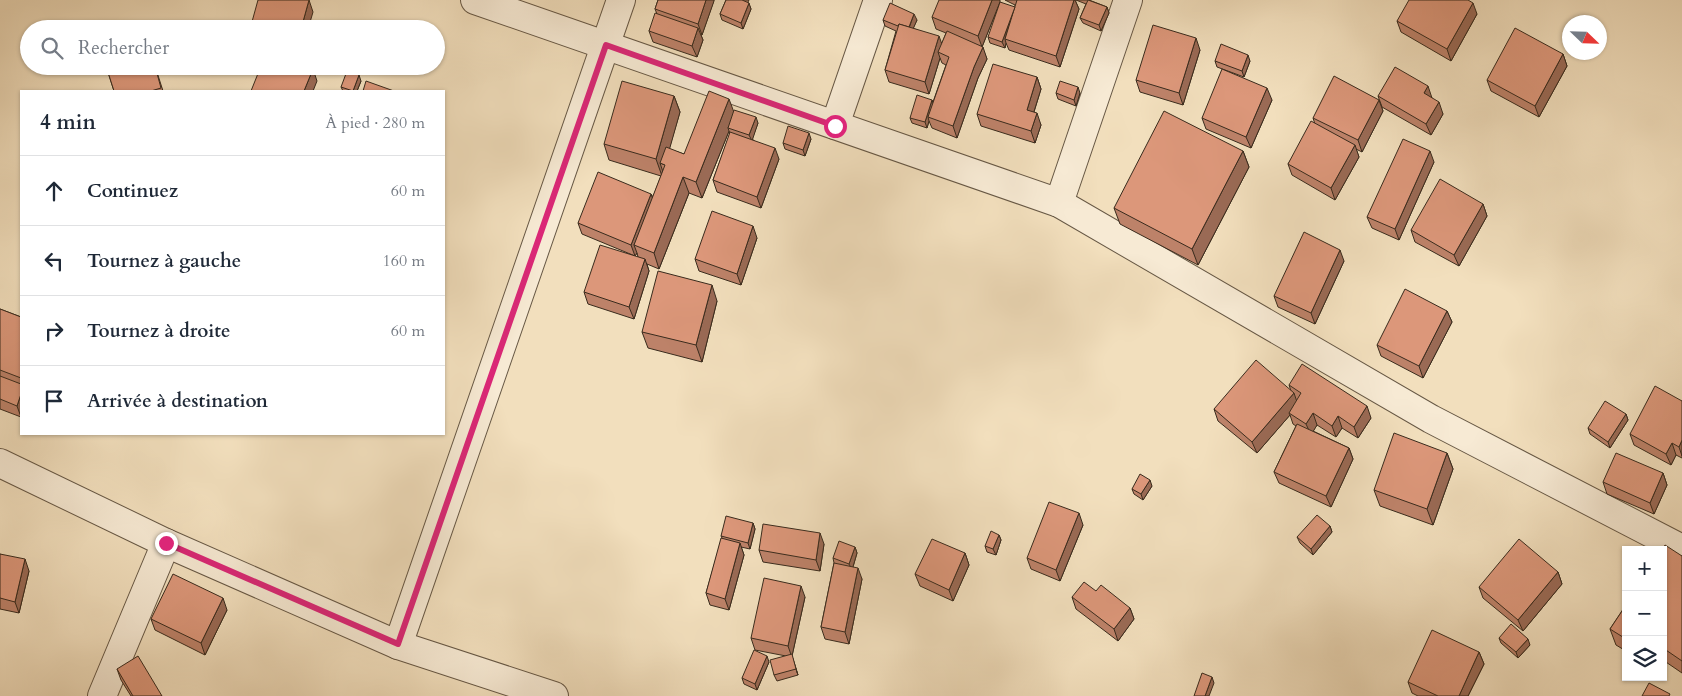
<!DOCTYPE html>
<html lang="fr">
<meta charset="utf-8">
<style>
body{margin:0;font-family:Cardo,serif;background:#f6f6f7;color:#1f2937}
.controls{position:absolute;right:15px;bottom:15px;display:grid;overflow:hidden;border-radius:0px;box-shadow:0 1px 4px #0004}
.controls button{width:45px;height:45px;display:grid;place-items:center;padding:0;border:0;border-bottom:1px solid #e0e1e3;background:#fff;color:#1f2937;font:25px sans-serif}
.compass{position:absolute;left:1562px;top:15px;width:45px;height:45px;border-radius:50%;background:#fff;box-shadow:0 1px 4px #0004;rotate:113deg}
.stop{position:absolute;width:15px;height:15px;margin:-11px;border:4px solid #db2777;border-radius:50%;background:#fff}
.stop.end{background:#db2777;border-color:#fff;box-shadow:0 1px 5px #0008}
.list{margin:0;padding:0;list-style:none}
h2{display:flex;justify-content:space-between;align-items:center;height:65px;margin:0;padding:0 20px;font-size:21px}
h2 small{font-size:16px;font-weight:400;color:#747a83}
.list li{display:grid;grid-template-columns:32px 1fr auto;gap:15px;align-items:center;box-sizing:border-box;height:70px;padding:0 20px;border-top:1px solid #e0e1e3}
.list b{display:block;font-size:19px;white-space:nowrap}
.list em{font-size:16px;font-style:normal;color:#747a83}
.icon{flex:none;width:28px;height:28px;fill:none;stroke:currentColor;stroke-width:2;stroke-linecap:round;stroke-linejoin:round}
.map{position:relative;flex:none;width:1682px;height:696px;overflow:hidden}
.search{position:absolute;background:#fff;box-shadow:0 1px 4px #0004;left:20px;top:20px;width:425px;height:55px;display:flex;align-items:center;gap:12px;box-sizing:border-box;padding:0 18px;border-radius:28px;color:#747a83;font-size:19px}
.panel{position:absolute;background:#fff;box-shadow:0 1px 4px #0004;left:20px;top:90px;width:425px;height:345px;border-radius:0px}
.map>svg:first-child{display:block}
</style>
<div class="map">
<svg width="1682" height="696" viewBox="0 0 1682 696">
<rect width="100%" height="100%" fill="#f2dfbd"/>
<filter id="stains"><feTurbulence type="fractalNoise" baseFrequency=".004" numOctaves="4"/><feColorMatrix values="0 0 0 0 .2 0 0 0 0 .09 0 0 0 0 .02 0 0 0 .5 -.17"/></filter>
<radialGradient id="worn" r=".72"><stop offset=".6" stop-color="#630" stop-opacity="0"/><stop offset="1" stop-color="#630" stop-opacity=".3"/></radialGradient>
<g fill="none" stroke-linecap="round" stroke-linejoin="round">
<!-- minor casing -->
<g stroke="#675845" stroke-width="30">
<g id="minor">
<polyline points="475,0 1059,203 1431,419 1682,549"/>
<polyline points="835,125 878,0"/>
<polyline points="1059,203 1128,0"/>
<polyline points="0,463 166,543 398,645 554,696"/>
<polyline points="398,645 621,0"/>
<polyline points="102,696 166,543"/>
</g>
</g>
<!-- minor -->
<use href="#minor" stroke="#f7ead4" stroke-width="28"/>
</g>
<!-- wall -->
<g fill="#bd8269" stroke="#392b1d">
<polygon points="658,0 714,0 702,35 701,35 703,40 697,57 653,42 649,31 657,14 655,9"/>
<polygon points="726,0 749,0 748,2 751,9 743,29 722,20 720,14"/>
<polygon points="1005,0 1075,0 1079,9 1060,67 1009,50 1006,43 1005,48 990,43 988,37 1015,7 1015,5"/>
<polygon points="1076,0 1089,0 1107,7 1109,13 1101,31 1083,23 1080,18 1086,4"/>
<polygon points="1000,2 982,47 987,59 978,78 957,138 932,128 929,121 927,128 912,123 910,118 932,100 933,102 946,65 942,63 940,58 929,94 889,82 885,70 896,31 885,26 883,20 917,20 913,28 942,43 946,33 936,29 932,17"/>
<polygon points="1477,14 1451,61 1401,32 1397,21"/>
<polygon points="1200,50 1183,105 1140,92 1136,80"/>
<polygon points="1563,54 1567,66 1539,117 1491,91 1487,80"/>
<polygon points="1215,61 1250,61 1244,77 1217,67"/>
<polygon points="106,66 155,66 163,91 114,91"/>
<polygon points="1037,77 1041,89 1034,112 1041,125 1035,143 981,126 977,114"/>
<polygon points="361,81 357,91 343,91 341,87"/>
<polygon points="1056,93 1080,93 1076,106 1058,99"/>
<polygon points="674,96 680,112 669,149 684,154 733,111 758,123 752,139 779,159 761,208 717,192 713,180 730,134 729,131 702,198 689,193 659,269 647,264 649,271 634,319 588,304 584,292 638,257 637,253 635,256 582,234 578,223 651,194 653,197 661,176 609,160 604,144"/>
<polygon points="1378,96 1432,98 1443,114 1431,135 1382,107"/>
<polygon points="1272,100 1251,148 1206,129 1202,118"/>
<polygon points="1379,100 1383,111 1362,152 1356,149 1359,157 1335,200 1292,175 1288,164 1315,124 1313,118"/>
<polygon points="811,139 805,156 785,149 783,143"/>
<polygon points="1243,151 1249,167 1198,265 1120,224 1114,208"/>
<polygon points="1434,162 1399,240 1372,228 1367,217"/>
<polygon points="1483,204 1487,216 1459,266 1415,242 1411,230"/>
<polygon points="757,238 741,285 699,271 695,259"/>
<polygon points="1344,261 1315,324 1278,307 1274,296"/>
<polygon points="717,301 702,362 648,348 642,332"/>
<polygon points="0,309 21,317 21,417 0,409"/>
<polygon points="1447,311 1452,322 1423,378 1381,356 1377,345"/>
<polygon points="1289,385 1371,418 1358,438 1342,428 1336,437 1317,425 1313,431 1349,448 1353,459 1331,507 1279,483 1274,472 1296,426 1293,424 1290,415 1257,453 1218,421 1214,409 1291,391"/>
<polygon points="1682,401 1682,458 1676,455 1671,465 1634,445 1630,434"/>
<polygon points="1626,414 1628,420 1610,448 1590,434 1588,428"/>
<polygon points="1447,453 1453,469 1433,525 1380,506 1374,490"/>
<polygon points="1663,473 1667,485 1654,514 1607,494 1603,482"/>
<polygon points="1152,486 1143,500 1134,494 1132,489"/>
<polygon points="753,523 755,529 750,549 741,547 744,555 729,610 710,605 706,593 722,538 721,536"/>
<polygon points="1083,525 1060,581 1031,569 1027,558"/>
<polygon points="1330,526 1332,532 1313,555 1300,543 1297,537"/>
<polygon points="999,535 1001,540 996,555 987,552 985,546"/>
<polygon points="824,544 820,571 763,562 759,550"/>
<polygon points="855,547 857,553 853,567 862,579 849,644 825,639 821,627 834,563 833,558"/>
<polygon points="1663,550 1682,556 1682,673 1663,660"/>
<polygon points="965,553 969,565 953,601 920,586 915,574"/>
<polygon points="0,554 29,571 19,613 0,609"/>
<polygon points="1558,572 1562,584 1523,631 1483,598 1479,587"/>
<polygon points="805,597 792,656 798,675 777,681 774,675 786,656 755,650 751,638"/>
<polygon points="1072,597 1130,608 1134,619 1118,641 1076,609"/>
<polygon points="1626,605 1626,651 1616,645 1610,629"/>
<polygon points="227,610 205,655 155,630 151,619"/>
<polygon points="1499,638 1530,645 1518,658 1501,643"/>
<polygon points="1479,652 1484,664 1468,696 1418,696 1412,693 1408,682"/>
<polygon points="769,662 757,690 744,684 742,678"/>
<polygon points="117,669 162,696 131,696 121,680"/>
</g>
<!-- shaded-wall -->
<g fill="#9a6a55" stroke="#392b1d">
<polygon points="309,0 313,12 308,29 301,29"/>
<polygon points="706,0 714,0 714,1 702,35 698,24"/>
<polygon points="992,0 1000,0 1000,2 982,47 978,36"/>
<polygon points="1074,0 1075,0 1079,9 1060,67 1056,56"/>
<polygon points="749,3 751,9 743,29 741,23"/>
<polygon points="1473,3 1477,14 1451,61 1447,49"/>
<polygon points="1107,7 1109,13 1101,31 1099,25"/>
<polygon points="1015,8 1005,39 1006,43 1005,48 1002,42"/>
<polygon points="914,14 917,20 910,36 908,31"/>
<polygon points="698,28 703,40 697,57 692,46"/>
<polygon points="939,36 943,47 938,52 940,58 929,94 925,82"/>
<polygon points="1196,38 1200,50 1183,105 1179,93"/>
<polygon points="983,47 987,59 978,78 957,138 953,126 974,67"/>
<polygon points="1563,54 1567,66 1539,117 1535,106"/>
<polygon points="1248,55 1250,61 1244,77 1242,71"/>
<polygon points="313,69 317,81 313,91 304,91"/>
<polygon points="359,75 361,81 357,91 353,91"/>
<polygon points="1037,77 1041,89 1031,121 1027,110"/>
<polygon points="1428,86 1432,98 1428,105 1424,93"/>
<polygon points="1078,87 1080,93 1076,106 1074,100"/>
<polygon points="1267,88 1272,100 1251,148 1246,137"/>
<polygon points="674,96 680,112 665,165 660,163 663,172 662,176 656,159"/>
<polygon points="729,99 735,115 728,128 729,131 702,198 696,182"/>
<polygon points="932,100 934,106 928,117 929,121 927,128 925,122"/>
<polygon points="1379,100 1383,111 1362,152 1358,140"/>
<polygon points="1439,102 1443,114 1431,135 1426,124"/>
<polygon points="1037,113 1041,125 1035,143 1031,131"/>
<polygon points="756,117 758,123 752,141 749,135"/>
<polygon points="809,133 811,139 805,156 803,150"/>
<polygon points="1355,145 1359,157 1335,200 1331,188"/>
<polygon points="775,148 779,159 761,208 757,197"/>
<polygon points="1243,151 1249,167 1198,265 1192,249"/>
<polygon points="1430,151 1434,162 1399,240 1395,229"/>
<polygon points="683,177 689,193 659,269 654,253"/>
<polygon points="651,194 655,205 634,245 637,253 635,256 631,245"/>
<polygon points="1483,204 1487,216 1459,266 1454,255"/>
<polygon points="753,226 757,238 741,285 737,274"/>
<polygon points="1340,250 1344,261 1315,324 1311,313"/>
<polygon points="645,259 649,271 634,319 629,307"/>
<polygon points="712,285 717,301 702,362 696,345"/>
<polygon points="1447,311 1452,322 1423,378 1419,366"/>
<polygon points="1294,393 1298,405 1289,413 1290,415 1257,453 1252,442"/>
<polygon points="21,394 21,417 17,406"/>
<polygon points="1367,406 1371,418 1358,438 1354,427"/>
<polygon points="1313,413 1317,425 1311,435 1306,424"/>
<polygon points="1626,414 1628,420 1610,448 1608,442"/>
<polygon points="1338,416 1342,428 1336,437 1332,426"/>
<polygon points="1682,440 1682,456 1679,447"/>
<polygon points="1672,443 1676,455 1671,465 1666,454"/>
<polygon points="1349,448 1353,459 1331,507 1326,496"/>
<polygon points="1447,453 1453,469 1433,525 1427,509"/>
<polygon points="1663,473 1667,485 1654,514 1650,503"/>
<polygon points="1150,480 1152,486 1143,500 1141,494"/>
<polygon points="1079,513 1083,525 1060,581 1056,570"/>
<polygon points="753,523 755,529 750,549 748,543"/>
<polygon points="1330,526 1332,532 1313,555 1311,549"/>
<polygon points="820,533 824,544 820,571 816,560"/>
<polygon points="999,535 1001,540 996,555 993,549"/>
<polygon points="740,543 744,555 729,610 725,599"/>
<polygon points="855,547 857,553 852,570 849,564"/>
<polygon points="965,553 969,565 953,601 949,590"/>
<polygon points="25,559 29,571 19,613 15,602"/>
<polygon points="858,568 862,579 849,644 845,632"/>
<polygon points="1558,572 1562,584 1523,631 1518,620"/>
<polygon points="801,586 805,597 792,656 798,675 788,646"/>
<polygon points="223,598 227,610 205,655 201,643"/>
<polygon points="1130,608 1134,619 1118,641 1114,629"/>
<polygon points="1528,639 1530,645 1518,658 1516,652"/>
<polygon points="1479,652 1484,664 1468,696 1459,696"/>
<polygon points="767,656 769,662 757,690 755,684"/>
<polygon points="1212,677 1214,683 1209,696 1205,696"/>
</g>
<!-- building -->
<g fill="#dc977a" stroke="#392b1d">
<polygon points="258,0 309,0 301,29 250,29"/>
<polygon points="658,0 706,0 698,24 655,9"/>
<polygon points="726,0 742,0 749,3 741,23 720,14"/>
<polygon points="939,0 992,0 978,36 932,17"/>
<polygon points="1017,0 1074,0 1056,56 1005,39"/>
<polygon points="1088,0 1107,7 1099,25 1080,18"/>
<polygon points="1409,0 1468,0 1473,3 1447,49 1397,21"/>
<polygon points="1000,2 1015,7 1002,42 988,37"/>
<polygon points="890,3 914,14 909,27 899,24 898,26 883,20"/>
<polygon points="655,13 698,28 692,46 649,31"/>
<polygon points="899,24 939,36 925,82 885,70"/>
<polygon points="1153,25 1196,38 1179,93 1136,80"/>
<polygon points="1515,28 1563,54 1535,106 1487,80"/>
<polygon points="947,31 983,47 974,67 953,126 928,117 949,57 938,52"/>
<polygon points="1221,44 1248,55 1242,71 1215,61"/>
<polygon points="993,64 1037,77 1027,110 1037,113 1031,131 977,114"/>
<polygon points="106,66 155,66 161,88 151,91 114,91"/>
<polygon points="261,66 306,66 313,69 304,91 251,91"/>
<polygon points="1395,67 1428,86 1424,93 1439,102 1426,124 1378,96"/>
<polygon points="1222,69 1267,88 1246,137 1202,118"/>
<polygon points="347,71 359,75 353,91 341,87"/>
<polygon points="1334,76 1379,100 1358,140 1313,118"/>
<polygon points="366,81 394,91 363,91"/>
<polygon points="622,81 674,96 656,159 604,144"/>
<polygon points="1060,81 1078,87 1074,100 1056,93"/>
<polygon points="709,91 729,99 696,182 683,177 654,253 634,245 665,165 660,163 666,147 684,154"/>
<polygon points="917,95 932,100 925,122 910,118"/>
<polygon points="734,110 756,117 749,135 728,128"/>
<polygon points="1164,111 1243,151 1192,249 1114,208"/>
<polygon points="1311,121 1355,145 1331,188 1288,164"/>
<polygon points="788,126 809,133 803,150 783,143"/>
<polygon points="730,132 775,148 757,197 713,180"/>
<polygon points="1403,139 1430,151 1395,229 1367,217"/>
<polygon points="598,172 651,194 631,245 578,223"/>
<polygon points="1440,179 1483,204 1454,255 1411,230"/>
<polygon points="712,211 753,226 737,274 695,259"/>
<polygon points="1304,232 1340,250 1311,313 1274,296"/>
<polygon points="600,245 645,259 629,307 584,292"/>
<polygon points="658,271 712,285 696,345 642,332"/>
<polygon points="1405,289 1447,311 1419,366 1377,345"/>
<polygon points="0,309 21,317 21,378 0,370"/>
<polygon points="1256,360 1294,393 1252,442 1214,409"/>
<polygon points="1302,364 1367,406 1354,427 1338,416 1332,426 1313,413 1306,424 1289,413 1301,393 1289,385"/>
<polygon points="0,376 21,384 21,394 17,406 0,399"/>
<polygon points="1655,386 1682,401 1682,440 1679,447 1672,443 1666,454 1630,434"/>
<polygon points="1605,401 1626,414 1608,442 1588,428"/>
<polygon points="1297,424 1349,448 1326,496 1274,472"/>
<polygon points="1394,433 1447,453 1427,509 1374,490"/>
<polygon points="1616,453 1663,473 1650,503 1603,482"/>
<polygon points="1140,474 1150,480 1141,494 1132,489"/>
<polygon points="1049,502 1079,513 1056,570 1027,558"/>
<polygon points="1317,515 1330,526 1311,549 1297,537"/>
<polygon points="726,516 753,523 748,543 721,536"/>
<polygon points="763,524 820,533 816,560 759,550"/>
<polygon points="991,531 999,535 993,549 985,546"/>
<polygon points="721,538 740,543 725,599 706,593"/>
<polygon points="932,539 965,553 949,590 915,574"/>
<polygon points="1519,539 1558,572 1518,620 1479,587"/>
<polygon points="839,541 855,547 849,564 833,558"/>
<polygon points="1665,545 1682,556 1682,661 1663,648 1663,550 1662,550"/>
<polygon points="0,554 25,559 15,602 0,598"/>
<polygon points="834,563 858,568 845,632 821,627"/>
<polygon points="173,574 223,598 201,643 151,619"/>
<polygon points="764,578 801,586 788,646 751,638"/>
<polygon points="1084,582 1096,591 1101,585 1130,608 1114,629 1072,597"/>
<polygon points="1626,605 1626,639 1610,629"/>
<polygon points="1511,624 1528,639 1516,652 1499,638"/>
<polygon points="1432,630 1479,652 1459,696 1438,696 1408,682"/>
<polygon points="754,650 767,656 755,684 742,678"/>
<polygon points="792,654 796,669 774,675 770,660"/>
<polygon points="138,656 162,696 133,696 117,669"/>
<polygon points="1202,673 1212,677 1205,696 1194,696"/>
<polygon points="1649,683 1670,694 1669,696 1642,696"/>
</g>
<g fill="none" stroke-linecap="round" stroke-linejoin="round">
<!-- route -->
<polyline stroke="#db2777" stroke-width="6" points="166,543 398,644 606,45 835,126"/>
</g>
<rect width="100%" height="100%" filter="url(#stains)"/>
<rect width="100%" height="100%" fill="url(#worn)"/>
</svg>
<div class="controls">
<button>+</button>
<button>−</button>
<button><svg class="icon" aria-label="layers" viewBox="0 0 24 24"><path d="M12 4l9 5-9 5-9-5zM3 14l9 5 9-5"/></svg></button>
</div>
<svg class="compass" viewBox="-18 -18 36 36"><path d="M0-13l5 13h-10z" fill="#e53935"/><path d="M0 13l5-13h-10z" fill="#747a83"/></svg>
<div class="stop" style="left:835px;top:126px"></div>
<div class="stop end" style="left:166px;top:543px"></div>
<div class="search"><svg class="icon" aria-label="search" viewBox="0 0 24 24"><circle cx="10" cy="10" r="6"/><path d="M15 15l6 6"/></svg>Rechercher</div>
<section class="panel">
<h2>4 min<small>À pied · 280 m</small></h2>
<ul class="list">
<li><svg class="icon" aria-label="ahead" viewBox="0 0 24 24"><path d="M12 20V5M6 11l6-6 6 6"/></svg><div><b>Continuez</b></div><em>60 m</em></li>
<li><svg class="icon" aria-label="left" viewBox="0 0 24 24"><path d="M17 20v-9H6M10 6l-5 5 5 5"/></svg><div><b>Tournez à gauche</b></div><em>160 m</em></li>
<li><svg class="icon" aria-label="right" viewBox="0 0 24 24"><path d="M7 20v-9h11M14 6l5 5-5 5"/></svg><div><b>Tournez à droite</b></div><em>60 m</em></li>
<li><svg class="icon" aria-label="arrive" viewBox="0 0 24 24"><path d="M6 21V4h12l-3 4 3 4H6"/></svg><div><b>Arrivée à destination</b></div></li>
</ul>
</section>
</div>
